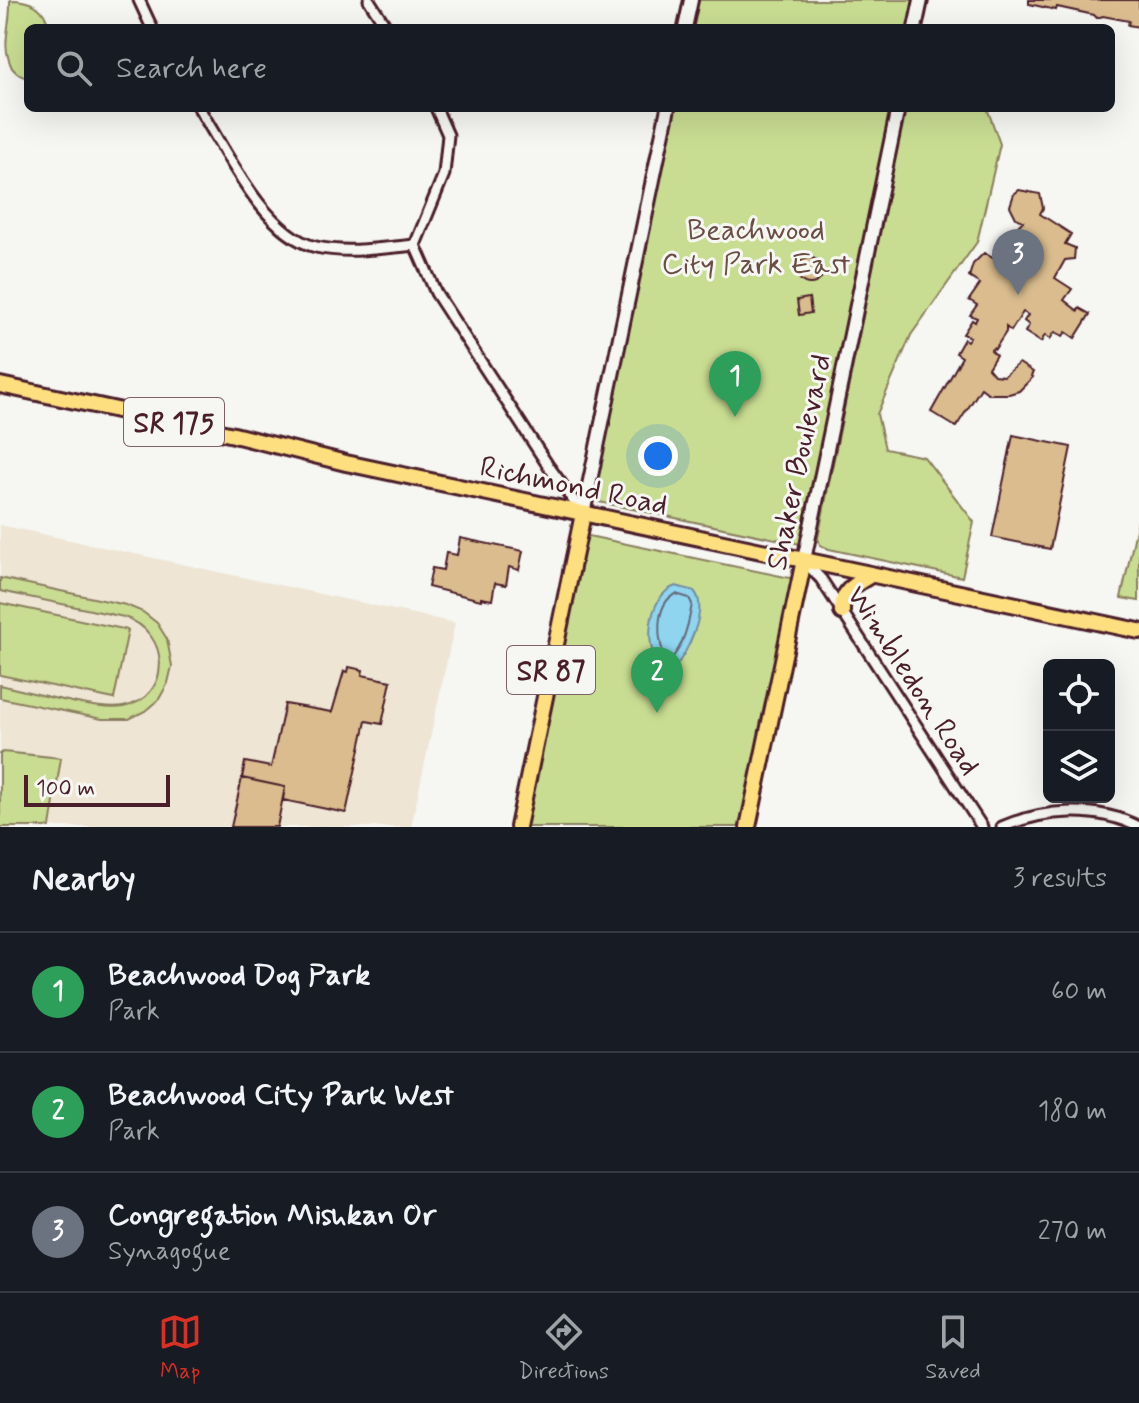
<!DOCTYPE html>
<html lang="en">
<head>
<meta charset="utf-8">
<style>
  :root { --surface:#171b24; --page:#242831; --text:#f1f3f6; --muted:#9ea1a6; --line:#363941; --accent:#d93025 }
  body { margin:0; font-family:Mynerve,sans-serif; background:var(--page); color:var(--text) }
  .controls { position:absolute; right:24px; bottom:24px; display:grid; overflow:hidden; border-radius:12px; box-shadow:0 8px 32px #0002 }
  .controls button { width:72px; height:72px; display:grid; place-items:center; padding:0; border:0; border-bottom:2px solid var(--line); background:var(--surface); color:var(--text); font:40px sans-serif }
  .scale { position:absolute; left:24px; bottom:20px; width:146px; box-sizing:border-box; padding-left:8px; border:4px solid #4a1f2b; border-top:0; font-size:22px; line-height:28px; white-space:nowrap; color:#4a1f2b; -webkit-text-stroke:6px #f6f6f2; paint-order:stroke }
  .you { position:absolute; left:658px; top:456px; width:28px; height:28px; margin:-20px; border:6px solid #fff; border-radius:50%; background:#1a73e8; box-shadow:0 0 0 12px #1a73e833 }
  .badge { display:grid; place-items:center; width:52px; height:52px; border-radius:50%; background:var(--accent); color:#fff; font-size:26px; font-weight:700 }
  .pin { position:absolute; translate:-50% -66px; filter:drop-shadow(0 2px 4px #0008) }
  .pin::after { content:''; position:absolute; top:42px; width:28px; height:24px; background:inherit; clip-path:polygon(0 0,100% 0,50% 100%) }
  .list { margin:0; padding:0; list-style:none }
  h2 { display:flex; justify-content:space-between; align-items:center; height:104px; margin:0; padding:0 32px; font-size:34px }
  h2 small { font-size:26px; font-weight:400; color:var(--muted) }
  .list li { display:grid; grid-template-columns:52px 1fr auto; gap:24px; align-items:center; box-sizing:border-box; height:120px; padding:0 32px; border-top:2px solid var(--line) }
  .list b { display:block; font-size:30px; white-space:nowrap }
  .list p { margin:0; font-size:26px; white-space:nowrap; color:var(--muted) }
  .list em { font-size:26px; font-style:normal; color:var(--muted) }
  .icon { flex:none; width:44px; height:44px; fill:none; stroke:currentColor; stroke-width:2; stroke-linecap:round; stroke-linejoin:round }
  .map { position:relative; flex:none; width:1139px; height:827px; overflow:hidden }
  .search { position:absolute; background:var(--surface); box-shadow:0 8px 32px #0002; left:24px; right:24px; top:24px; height:88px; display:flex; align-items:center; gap:20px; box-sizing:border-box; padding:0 28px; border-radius:12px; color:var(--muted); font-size:30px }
  .sheet { height:464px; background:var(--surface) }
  nav { display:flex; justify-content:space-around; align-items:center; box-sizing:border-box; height:112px; border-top:2px solid var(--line); background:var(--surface); font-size:22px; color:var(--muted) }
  nav a { display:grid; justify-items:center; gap:4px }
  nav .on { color:var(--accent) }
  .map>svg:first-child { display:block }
  .built { fill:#eee5d4 }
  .green { fill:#c9dd92; stroke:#8a7e5e; stroke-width:2 }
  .water { fill:#8fd5f0; stroke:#738ca1; stroke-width:2 }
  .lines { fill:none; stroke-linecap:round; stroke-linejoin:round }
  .shore { stroke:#66687a; stroke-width:2 }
  .building { fill:#dabc8e; stroke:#4a1f2b; stroke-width:2 }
  .minor-casing { stroke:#4a1f2b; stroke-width:15 }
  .secondary-casing { stroke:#4a1f2b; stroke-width:18 }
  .primary-casing { stroke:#4a1f2b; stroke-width:20 }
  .minor { stroke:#f6f6f2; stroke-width:9 }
  .secondary { stroke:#f6f6f2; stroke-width:12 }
  .primary { stroke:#fedf80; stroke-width:14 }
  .labels { text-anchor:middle; stroke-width:6; stroke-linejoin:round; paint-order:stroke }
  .shield { fill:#f6f6f2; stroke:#7e6067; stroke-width:2 }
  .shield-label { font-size:28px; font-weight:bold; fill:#4a1f2b }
  .park-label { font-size:30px; fill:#6a4e45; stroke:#f6f6f2 }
  .street-label { font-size:30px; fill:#4a1f2b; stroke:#f6f6f2 }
</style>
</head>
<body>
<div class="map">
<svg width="1139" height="827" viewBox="0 0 1139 827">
  <rect width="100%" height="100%" fill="#f6f6f2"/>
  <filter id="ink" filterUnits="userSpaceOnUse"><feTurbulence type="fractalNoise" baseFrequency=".0125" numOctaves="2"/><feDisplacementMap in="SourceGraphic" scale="16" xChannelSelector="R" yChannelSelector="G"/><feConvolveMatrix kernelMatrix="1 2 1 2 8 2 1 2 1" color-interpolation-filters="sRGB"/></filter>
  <g filter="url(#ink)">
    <path class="built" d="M0 525 455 623 411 827H0Z"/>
    <path class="green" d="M10 0C30 0 45 6 49 28H28V78C19 76 18 74 12 68 0 42 11 29 10 0Z
      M697 0H917L912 28H691Z
      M674 108H895L803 543 800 544 599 502 593 498Z
      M905 108H987L1000 144 977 242 911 335 877 414 885 449 924 457 974 522 962 577 829 549 820 545 818 538Z
      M1139 516V601L1121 598Z
      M579 534 795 579 748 827H518Z
      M0 578 126 605 143 612 157 623 167 639 172 666 168 683 159 699 145 711 129 719H102L0 698V685C27 691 100 712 123 707 173 697 171 632 124 617L0 591Z
      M0 603 128 630 114 699 0 675Z
      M3 752 61 758 50 827H0V754Z"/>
    <path class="water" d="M676 586 694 591C710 609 686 655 672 671L665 672C641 654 647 594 676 586Z"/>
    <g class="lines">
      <path class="shore" d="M676 594 689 598 692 604C689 622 683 651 668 661 656 646 654 602 676 594Z"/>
    </g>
    <path class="building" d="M1029 0H1139V27L1128 25 1129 21 1103 16 1097 18 1094 15 1057 7 1056 10 1029 4Z
      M1019 190 1040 194 1043 208 1040 214 1071 234 1065 244 1075 248 1074 259 1065 260 1055 278 1072 289 1064 300 1078 311 1079 308 1090 314 1075 338 1066 332 1063 336 1055 332 1050 339 1045 335 1041 342 1025 332 1029 325 1024 321 1028 315 1023 312 1011 331 1006 327V332L995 349 993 348 991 350 996 355 988 368 994 375 1004 376 1019 363 1033 372 1031 376 1033 377 1019 391 1009 394H989L981 388 956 427 931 412 962 357 956 353 964 339 967 341 970 337 963 334 972 320 975 322 977 318 970 315 977 305 969 300 980 284 969 277 973 264 984 253 1005 265 1009 259 1007 258 1014 230 1023 221 1016 218 1010 206 1014 194Z
      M797 271a13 13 0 1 1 26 0a13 13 0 1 1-26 0Z
      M809 298 811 313 799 315 797 300Z
      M1013 435 1071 447 1050 549 992 537Z
      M460 538 523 551 519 570 509 567 506 585 495 583 492 600 481 598V600L428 587 432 568 443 570 446 553 457 555Z
      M349 667 363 670 362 675 391 681 382 724 366 721 346 813 283 800 285 787 242 778 245 762 271 767 285 704 332 712 344 671 348 672Z
      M242 778 285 787 277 827H231Z"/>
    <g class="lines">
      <g class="minor-casing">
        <path id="minor" d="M139 0 152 28
          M369 0 387 28
          M199 108C225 150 265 235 316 247 348 254 383 248 415 245
          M436 108 448 135 444 174 415 245 436 293 549 467 582 512
          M804 561 821 579 982 827
          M1002 827C1044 809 1097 805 1139 827"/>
      </g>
      <g class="secondary-casing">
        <path id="secondary" d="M685 28 691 0
          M915 28 921 0
          M583 514 668 108
          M804 560 898 108"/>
      </g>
      <g class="primary-casing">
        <path id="primary" d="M0 385 234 435 346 463 1139 631
          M842 612C841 591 854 585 871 575
          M518 827 583 514
          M748 827 804 560"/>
      </g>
      <use href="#minor" class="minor"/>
      <use href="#secondary" class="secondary"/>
      <use href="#primary" class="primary"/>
    </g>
  </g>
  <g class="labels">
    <g class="shield">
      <rect x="124" y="398" width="100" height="48" rx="6"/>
      <rect x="507" y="646" width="88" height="48" rx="6"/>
    </g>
    <g class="shield-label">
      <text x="174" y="432">SR 175</text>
      <text x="551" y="680">SR 87</text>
    </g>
    <g class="park-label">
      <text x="756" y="239">Beachwood<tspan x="756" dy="34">City Park East</tspan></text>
    </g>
    <g class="street-label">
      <text transform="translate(798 462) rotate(-78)" y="10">Shaker Boulevard</text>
      <text transform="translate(574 485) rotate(12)" y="10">Richmond Road</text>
      <text transform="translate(914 680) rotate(57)" y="10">Wimbledon Road</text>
    </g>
  </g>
</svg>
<div class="controls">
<button><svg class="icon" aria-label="locate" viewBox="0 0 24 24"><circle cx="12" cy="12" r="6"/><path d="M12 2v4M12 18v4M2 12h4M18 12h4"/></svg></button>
<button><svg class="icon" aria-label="layers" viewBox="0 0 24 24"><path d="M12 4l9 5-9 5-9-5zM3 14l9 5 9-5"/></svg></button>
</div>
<div class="scale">100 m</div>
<div class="you"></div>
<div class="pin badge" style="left:735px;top:417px;background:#2e9e5b">1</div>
<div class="pin badge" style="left:657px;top:713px;background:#2e9e5b">2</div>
<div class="pin badge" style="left:1018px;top:295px;background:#6b7280">3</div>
<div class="search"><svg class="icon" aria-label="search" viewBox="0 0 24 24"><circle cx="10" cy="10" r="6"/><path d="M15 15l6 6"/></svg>Search here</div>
</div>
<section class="sheet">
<h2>Nearby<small>3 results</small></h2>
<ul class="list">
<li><span class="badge" style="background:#2e9e5b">1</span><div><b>Beachwood Dog Park</b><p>Park</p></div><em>60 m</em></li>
<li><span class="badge" style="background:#2e9e5b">2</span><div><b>Beachwood City Park West</b><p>Park</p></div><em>180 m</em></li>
<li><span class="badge" style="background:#6b7280">3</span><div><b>Congregation Mishkan Or</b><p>Synagogue</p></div><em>270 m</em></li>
</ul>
</section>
<nav>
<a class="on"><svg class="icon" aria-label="map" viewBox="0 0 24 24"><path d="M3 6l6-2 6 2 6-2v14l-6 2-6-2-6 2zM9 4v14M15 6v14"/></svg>Map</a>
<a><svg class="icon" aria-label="directions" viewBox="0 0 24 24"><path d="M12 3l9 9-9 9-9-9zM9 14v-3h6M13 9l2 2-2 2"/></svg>Directions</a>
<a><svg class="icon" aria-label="saved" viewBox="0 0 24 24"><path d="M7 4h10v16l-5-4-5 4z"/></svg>Saved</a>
</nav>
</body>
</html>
